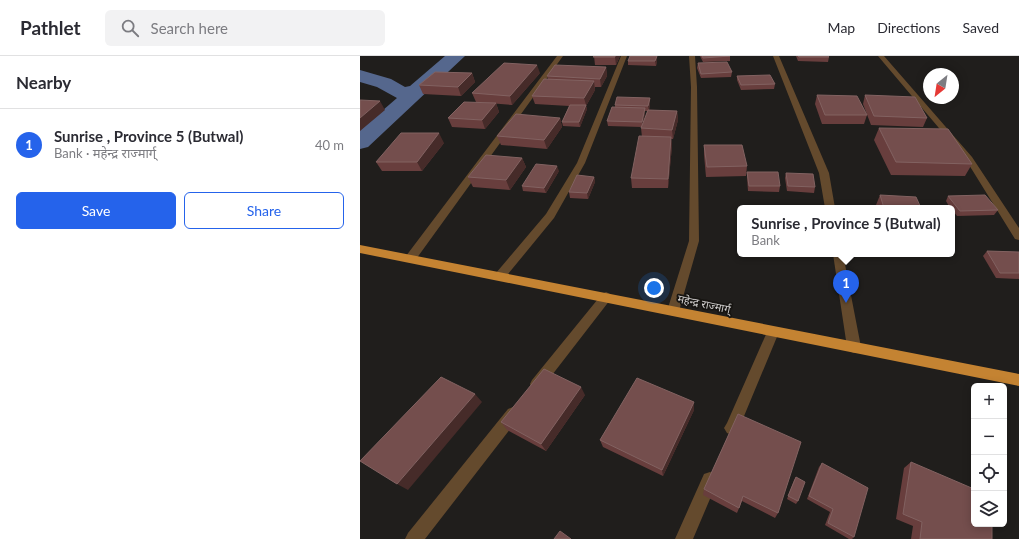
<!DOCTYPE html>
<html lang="en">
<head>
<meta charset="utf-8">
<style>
  :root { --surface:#fff; --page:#f2f2f3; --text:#2b2b33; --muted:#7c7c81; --line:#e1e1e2; --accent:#2563eb }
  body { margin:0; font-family:Lato,"Noto Sans Devanagari",sans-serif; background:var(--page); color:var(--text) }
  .controls { position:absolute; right:12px; bottom:12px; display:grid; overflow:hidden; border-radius:6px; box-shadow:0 2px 10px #0003 }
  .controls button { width:36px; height:36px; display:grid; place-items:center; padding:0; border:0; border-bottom:1px solid var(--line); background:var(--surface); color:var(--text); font:20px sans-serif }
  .compass { position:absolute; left:563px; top:12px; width:36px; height:36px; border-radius:50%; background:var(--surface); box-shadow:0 2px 10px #0003; rotate:210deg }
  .you { position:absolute; left:294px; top:232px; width:14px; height:14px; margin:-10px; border:3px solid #fff; border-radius:50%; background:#1a73e8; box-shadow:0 0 0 6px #1a73e833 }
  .badge { display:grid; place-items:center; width:26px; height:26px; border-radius:50%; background:var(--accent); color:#fff; font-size:13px; font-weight:700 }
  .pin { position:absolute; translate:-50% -33px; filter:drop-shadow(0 1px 2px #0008) }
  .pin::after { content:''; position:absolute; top:21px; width:14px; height:12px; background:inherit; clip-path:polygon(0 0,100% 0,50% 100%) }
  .popup { position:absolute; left:377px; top:149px; width:218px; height:52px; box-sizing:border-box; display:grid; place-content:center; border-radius:6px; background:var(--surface); filter:drop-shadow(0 1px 3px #0005); font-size:13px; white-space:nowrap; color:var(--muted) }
  .popup b { font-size:15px; color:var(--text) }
  .popup::after { content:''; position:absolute; left:50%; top:100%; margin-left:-8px; border:8px solid transparent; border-top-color:var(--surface) }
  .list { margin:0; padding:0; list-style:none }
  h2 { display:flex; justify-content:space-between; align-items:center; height:52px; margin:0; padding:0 16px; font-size:17px }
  h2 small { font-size:13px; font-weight:400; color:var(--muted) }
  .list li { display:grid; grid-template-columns:26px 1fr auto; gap:12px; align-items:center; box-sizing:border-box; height:72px; padding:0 16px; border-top:1px solid var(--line) }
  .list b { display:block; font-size:15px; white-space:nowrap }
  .list p { margin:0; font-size:13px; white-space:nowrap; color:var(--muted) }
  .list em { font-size:13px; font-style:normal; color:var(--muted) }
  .actions { display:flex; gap:8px; padding:12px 16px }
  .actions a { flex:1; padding:9px 0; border:1px solid var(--accent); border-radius:6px; text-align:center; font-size:14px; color:var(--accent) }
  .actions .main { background:var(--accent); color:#fff }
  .icon { flex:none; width:22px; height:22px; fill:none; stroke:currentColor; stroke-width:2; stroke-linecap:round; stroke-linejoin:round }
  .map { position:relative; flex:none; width:659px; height:483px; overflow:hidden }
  header { display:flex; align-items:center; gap:24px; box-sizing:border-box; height:56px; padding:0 20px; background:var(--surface); border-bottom:1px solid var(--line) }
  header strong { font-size:19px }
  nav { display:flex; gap:22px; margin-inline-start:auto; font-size:14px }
  .search { width:280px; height:36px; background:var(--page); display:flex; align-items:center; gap:10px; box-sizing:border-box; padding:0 14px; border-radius:6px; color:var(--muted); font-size:15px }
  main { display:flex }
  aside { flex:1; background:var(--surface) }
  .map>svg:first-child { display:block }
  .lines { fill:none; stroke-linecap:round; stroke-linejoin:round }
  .canal { fill:#55678d; fill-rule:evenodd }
  .street { fill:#644a2d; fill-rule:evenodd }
  .highway { fill:#c48332; fill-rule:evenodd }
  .wall { fill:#683e3d; fill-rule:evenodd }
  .shaded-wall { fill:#462b29 }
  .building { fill:#744e4d; stroke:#826261 }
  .labels { text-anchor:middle; stroke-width:3.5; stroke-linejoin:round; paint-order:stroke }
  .street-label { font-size:11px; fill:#d3d1d0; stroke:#171512 }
</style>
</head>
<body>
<header>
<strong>Pathlet</strong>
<div class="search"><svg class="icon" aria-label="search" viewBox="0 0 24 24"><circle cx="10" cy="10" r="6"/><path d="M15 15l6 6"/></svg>Search here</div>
<nav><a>Map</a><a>Directions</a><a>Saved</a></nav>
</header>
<main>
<aside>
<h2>Nearby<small></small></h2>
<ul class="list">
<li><span class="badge">1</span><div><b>Sunrise , Province 5 (Butwal)</b><p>Bank · महेन्द्र राज्मार्ग्</p></div><em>40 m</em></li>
</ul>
<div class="actions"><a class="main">Save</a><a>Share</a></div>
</aside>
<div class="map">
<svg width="659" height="483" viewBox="0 0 659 483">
  <rect width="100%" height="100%" fill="#201e1c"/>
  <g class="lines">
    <path class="canal" d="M85 0H105L8 91 0 93V74L37 42 17 31 0 26V14L31 23 45 31 50 30Z"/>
    <path class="street" d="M197 0H203L54 206H46L44 203 46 200Z
      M261 0H267L225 107 194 162 144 223 140 224 136 223 134 220 136 217 186 158 217 107Z
      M329 0H335L337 31 339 185 319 255 317 258 313 260 309 258 307 255 329 185 331 31Z
      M413 0H419L469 117 475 152H465L459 117Z
      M518 0H524L612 101 659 172V184L655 183 606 104Z
      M473 198H483L501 291 499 295 494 297 489 295 487 291Z
      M246 236 250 238 252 241 250 244 182 332 177 334 172 332 170 328 172 324 242 238Z
      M413 271 418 272 419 276 377 377 372 379 367 377 364 372 367 367 407 276 408 272Z
      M153 351 158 353 160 358 158 363 65 483H45L48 477 148 353Z
      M350 416 356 418 358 424 333 483H315L344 418Z"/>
    <path class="highway" d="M0 189 659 318V330L0 197Z"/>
  </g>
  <path class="wall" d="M234 0H260L256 9H235Z
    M297 0V5L296 10 268 9V5Z
    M340 0H370V5L343 6Z
    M436 0H468L469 1 468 6 438 5Z
    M338 7 372 16 371 21 341 22 337 12Z
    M246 11 247 20 241 31H235V34L226 50 227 53 220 71 203 70 202 66 209 50 175 48 172 40 188 23 187 20Z
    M112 17 115 26 101 40 63 38 59 29Z
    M180 17 152 49 116 46 112 37Z
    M377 20 415 28 414 33 381 34 377 24Z
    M457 39 507 59 504 68H462L455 48Z
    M505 39 567 62 563 71 511 69 503 48Z
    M290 42V47L289 54 317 55 318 64 313 83H311L312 90 308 132H272L271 122 282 81 281 72 282 71 248 70 247 65 255 52V49ZM285 55H288L283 67 285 57Z
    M136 47 139 56 125 73 92 71 88 62Z
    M200 62 202 71 187 93 141 89 137 80Z
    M519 72 612 108 605 120 531 119 514 84Z
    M84 87 62 115H22L16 106Z
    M344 89 387 110 386 120 346 121 344 99Z
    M162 102 166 111 150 134 113 131 108 121Z
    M199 115 186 137 163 135 162 130Z
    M387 116 420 130 419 136 388 135 387 121Z
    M426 117 455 131 454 137 427 135 425 122Z
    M234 121 235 126 228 143 210 142 209 136Z
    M520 139 561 152H517L516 149Z
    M588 140 638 154 634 159 597 160 592 154V152H590L586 145Z
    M627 195 659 196V223L636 222 623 200Z
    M225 339 186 395 147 374 141 366Z
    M334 354 303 420 243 391 240 384Z
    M378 358 418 457 415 462 382 445 377 457 343 439 344 433Z
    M551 406 632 483H551L553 470 536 463 544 412Z
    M462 407 494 481 492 483H489L465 469 470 456 447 443 459 411Z
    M436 421 438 445 436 448 427 443 434 424Z"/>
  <path class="shaded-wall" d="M255 0H260L256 9 255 1Z
    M297 0V5L296 10 295 5Z
    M177 9 180 17 152 49 150 40Z
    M246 11 247 20 241 31 240 23Z
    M112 17 115 26 101 40 98 31Z
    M234 25 235 34 226 50 227 53 220 71 219 66 226 49 224 42Z
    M290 42V47L289 55 288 50Z
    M20 45 25 54 0 75V62Z
    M136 47 139 56 125 73 122 64Z
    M285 52V57L282 71V66Z
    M317 55 318 64 313 83 312 74Z
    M200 62 202 71 187 93 184 84Z
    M79 77 84 87 62 115 57 106Z
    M311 81 312 90 308 132V123Z
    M162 102 166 111 150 134 146 124Z
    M197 110 199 115 186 137 184 132Z
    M234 121 235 126 228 143 227 137Z
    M221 331 225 339 186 395 181 388Z
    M115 338 122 346 48 434 37 428Z
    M334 346V354L303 420 302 414Z"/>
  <path class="building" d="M234 0H255V1H233Z
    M270 0H297L295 5H268Z
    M342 0H370L343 2Z
    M438 0H468L469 1H439Z
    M367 6 372 16 341 18 338 7Z
    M144 7 177 9 150 40 112 37Z
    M195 9 246 11 240 23 187 20Z
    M75 16 112 17 98 31 59 29Z
    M410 19 415 28 381 29 377 20Z
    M184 23 234 25 224 42 172 40Z
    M457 39 497 40 507 59H465Z
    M505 39 555 41 567 62 514 60Z
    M257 41 290 42 288 50 255 49Z
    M0 44 20 45 0 62Z
    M104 46 136 47 122 64 88 62Z
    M210 49H226L219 66H202Z
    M252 51 285 52 282 66 247 65Z
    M288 54 317 55 312 74 281 72Z
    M156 58 200 62 184 84 137 80Z
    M519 72 588 73 612 108 536 106Z
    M41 77H79L57 106H16Z
    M279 80 311 81 308 123 271 122Z
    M344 89H382L387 110 347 111Z
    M126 99 162 102 146 124 108 121Z
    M176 108 197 110 184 132 162 130Z
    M387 116H418L420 130H389Z
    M426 117 453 118 455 131 428 130Z
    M217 119 234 121 227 137 209 136Z
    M520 139 556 141 561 152H524Z
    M625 139 638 154 600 155 588 140Z
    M627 195 659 196V217H640Z
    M184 313 221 331 181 388 141 366Z
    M81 321 115 338 37 428 0 405Z
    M277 322 334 346 302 414 240 384Z
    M378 358 441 386 418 457 383 440 379 452 344 433Z
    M551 406 614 433V468H632V483H560L562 466 543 458Z
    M462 407 508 432 494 481 468 467 473 453 449 440Z
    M436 421 445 426 438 445 428 440Z
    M200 475 211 483H194Z"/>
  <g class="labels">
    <g class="street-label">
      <text transform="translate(344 248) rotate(12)" y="4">महेन्द्र राज्मार्ग्</text>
    </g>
  </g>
</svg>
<div class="controls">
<button>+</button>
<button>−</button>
<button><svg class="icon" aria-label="locate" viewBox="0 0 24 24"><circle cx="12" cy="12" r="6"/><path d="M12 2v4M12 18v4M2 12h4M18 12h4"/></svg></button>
<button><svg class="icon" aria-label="layers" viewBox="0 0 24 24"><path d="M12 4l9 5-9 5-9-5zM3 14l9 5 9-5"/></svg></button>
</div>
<svg class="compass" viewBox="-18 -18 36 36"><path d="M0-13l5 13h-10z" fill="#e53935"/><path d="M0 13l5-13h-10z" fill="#7c7c81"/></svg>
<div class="you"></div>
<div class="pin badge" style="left:486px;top:247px">1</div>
<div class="popup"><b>Sunrise , Province 5 (Butwal)</b>Bank</div>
</div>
</main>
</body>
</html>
